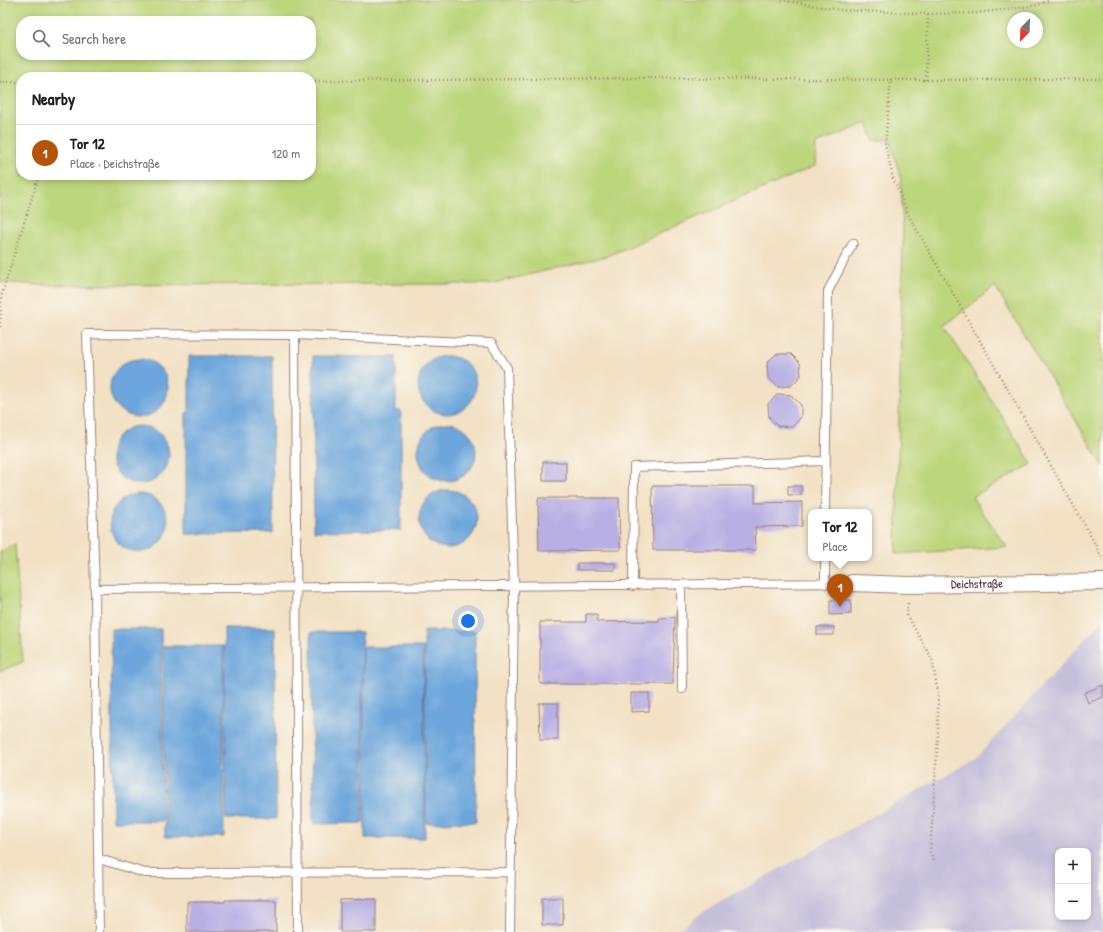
<!DOCTYPE html>
<html lang="en">
<head>
<meta charset="utf-8">
<style>
  :root { --surface:#fff; --page:#f2f2f2; --text:#202124; --muted:#757577; --line:#e0e0e0; --accent:#b45309 }
  body { margin:0; font-family:"Patrick Hand",sans-serif; background:var(--page); color:var(--text) }
  .controls { position:absolute; right:12px; bottom:12px; display:grid; overflow:hidden; border-radius:8px; box-shadow:0 2px 6px #0003 }
  .controls button { width:36px; height:36px; display:grid; place-items:center; padding:0; border:0; border-bottom:1px solid var(--line); background:var(--surface); color:var(--text); font:20px sans-serif }
  .compass { position:absolute; left:1007px; top:12px; width:36px; height:36px; border-radius:50%; background:var(--surface); box-shadow:0 2px 6px #0003; rotate:203deg }
  .you { position:absolute; left:468px; top:621px; width:14px; height:14px; margin:-10px; border:3px solid #fff; border-radius:50%; background:#1a73e8; box-shadow:0 0 0 6px #1a73e833 }
  .badge { display:grid; place-items:center; width:26px; height:26px; border-radius:50%; background:var(--accent); color:#fff; font-size:13px; font-weight:700 }
  .pin { position:absolute; translate:-50% -33px; filter:drop-shadow(0 1px 2px #0008) }
  .pin::after { content:''; position:absolute; top:21px; width:14px; height:12px; background:inherit; clip-path:polygon(0 0,100% 0,50% 100%) }
  .popup { position:absolute; left:808px; top:509px; width:64px; height:52px; box-sizing:border-box; display:grid; place-content:center; border-radius:8px; background:var(--surface); filter:drop-shadow(0 1px 3px #0005); font-size:13px; white-space:nowrap; color:var(--muted) }
  .popup b { font-size:15px; color:var(--text) }
  .popup::after { content:''; position:absolute; left:50%; top:100%; margin-left:-8px; border:8px solid transparent; border-top-color:var(--surface) }
  .list { margin:0; padding:0; list-style:none }
  h2 { display:flex; justify-content:space-between; align-items:center; height:52px; margin:0; padding:0 16px; font-size:17px }
  h2 small { font-size:13px; font-weight:400; color:var(--muted) }
  .list li { display:grid; grid-template-columns:26px 1fr auto; gap:12px; align-items:center; box-sizing:border-box; height:56px; padding:0 16px; border-top:1px solid var(--line) }
  .list b { display:block; font-size:15px; white-space:nowrap }
  .list p { margin:0; font-size:13px; white-space:nowrap; color:var(--muted) }
  .list em { font-size:13px; font-style:normal; color:var(--muted) }
  .icon { flex:none; width:22px; height:22px; fill:none; stroke:currentColor; stroke-width:2; stroke-linecap:round; stroke-linejoin:round }
  .map { position:relative; flex:none; width:1103px; height:932px; overflow:hidden }
  .search { position:absolute; background:var(--surface); box-shadow:0 2px 6px #0003; left:16px; top:16px; width:300px; height:44px; display:flex; align-items:center; gap:10px; box-sizing:border-box; padding:0 14px; border-radius:16px; color:var(--muted); font-size:15px }
  .panel { position:absolute; background:var(--surface); box-shadow:0 2px 6px #0003; left:16px; top:72px; width:300px; height:108px; border-radius:16px }
  .map>svg:first-child { display:block }
  .industrial { fill:#c5c0da; fill-rule:evenodd }
  .green { fill:#bcd67c; stroke:#837a54; fill-rule:evenodd }
  .water { fill:#6ca6dc; stroke:#5b6284 }
  .building { fill:#b8b0e4 }
  .lines { fill:none; stroke-linecap:round; stroke-linejoin:round }
  .service-casing { stroke:#9e8078; stroke-width:10 }
  .minor-casing { stroke:#9e8078; stroke-width:18 }
  .path { stroke:#9e8078; stroke-width:2.5; stroke-dasharray:1 3; stroke-linecap:butt }
  .service { stroke:#fff; stroke-width:8 }
  .minor { stroke:#fff; stroke-width:16 }
  .labels { text-anchor:middle; stroke-width:3; stroke-linejoin:round; paint-order:stroke }
  .street-label { font-size:12px; fill:#4a1f2b; stroke:#fbf7ec }
</style>
</head>
<body>
<div class="map">
<svg width="1103" height="932" viewBox="0 0 1103 932">
  <rect width="100%" height="100%" fill="#fbf7ec"/>
  <filter id="ink" filterUnits="userSpaceOnUse"><feTurbulence type="fractalNoise" baseFrequency=".025" numOctaves="2"/><feDisplacementMap in="SourceGraphic" scale="8" xChannelSelector="R" yChannelSelector="G"/><feConvolveMatrix kernelMatrix="1 2 1 2 8 2 1 2 1" color-interpolation-filters="sRGB"/></filter>
  <filter id="wash" filterUnits="userSpaceOnUse"><feTurbulence type="fractalNoise" baseFrequency=".012" numOctaves="4" result="noise"/><feDisplacementMap in="SourceGraphic" scale="16" xChannelSelector="R" yChannelSelector="G"/><feGaussianBlur stdDeviation="0.9" result="paint"/><feColorMatrix in="noise" values="0 0 0 0 0 0 0 0 0 0 0 0 0 0 0 0 0 1.4 0 .05"/><feComposite in="paint" operator="in"/></filter>
  <g filter="url(#wash)">
    <rect width="100%" height="100%" fill="#f2e1c4"/>
    <path class="industrial" d="M1103 620V932H676L703 912 976 758ZM1058 851H1088V917H1058Z"/>
    <path class="green" d="M0 0H1103V466L995 286 944 326 1032 464 972 497 1007 547 896 554 903 237 901 180 890 140H873L867 123 816 144 815 166 607 256 490 284 39 285 0 282ZM1013 18H1037V42H1013ZM21 21H311V55H21ZM21 77H311V175H21Z
      M15 544 23 662 0 671V552Z"/>
    <path class="water" d="M189 356H272L273 533 186 534V413L189 412Z
      M313 356 396 357V411H401V530L314 531Z
      M418 385a29 29 0 1 1 58 0a29 29 0 1 1-58 0Z
      M110 388a29 29 0 1 1 58 0a29 29 0 1 1-58 0Z
      M418 452a29 29 0 1 1 58 0a29 29 0 1 1-58 0Z
      M111 455a29 29 0 1 1 58 0a29 29 0 1 1-58 0Z
      M419 519a29 29 0 1 1 58 0a29 29 0 1 1-58 0Z
      M110 523a29 29 0 1 1 58 0a29 29 0 1 1-58 0Z
      M224 628H275L276 819H226Z
      M111 629H161L163 821H113Z
      M424 631H475L476 822 426 823Z
      M311 632H362L363 823 313 824Z
      M163 646H223L224 837H165Z
      M363 647H423L425 838H365Z"/>
    <g id="blocks">
      <path class="building" d="M776 354H791L800 363 801 376 791 386 778 387 768 378 767 363Z
        M778 394 791 395 801 405V417L792 427 777 426 769 417 768 404Z
        M543 462H566V481H543Z
        M652 486H755V503L802 502V526L755 527 756 550H653Z
        M788 486H801V495H788Z
        M538 498H619L620 550 539 551Z
        M577 563H615V570H577Z
        M830 600H851V614L830 615Z
        M586 614H597V622L659 621V618L675 617 673 684H540V622H586Z
        M817 627H834V635H817Z
        M1103 685V697L1088 703 1084 693Z
        M631 693H649V711L631 712Z
        M539 703H558V740H540Z
        M542 898H563V925H542Z
        M376 899V932H340V900Z
        M225 900H276V932H187V902H225Z"/>
    </g>
  </g>
  <g filter="url(#ink)">
    <use href="#blocks" fill-opacity="0" stroke="#9e8078" stroke-width="1"/>
    <g class="lines">
      <g class="service-casing">
        <path id="service" d="M295 335 491 343 507 368 514 587 510 932
          M825 512 828 291 853 243
          M825 584V558
          M681 585 682 689
          M633 586 634 467 826 461
          M95 589 852 583
          M99 859 145 873 511 872
          M99 932 95 589 87 334 295 335 298 932"/>
      </g>
      <g class="minor-casing">
        <g id="minor">
          <path id="s1" d="M852 583 908 585 1103 582"/>
        </g>
      </g>
      <path class="path" d="M781 0 840 10 928 14 976 13 1038 5 1050 0
        M891 79 885 144 893 178 909 216 1088 531 1103 560
        M926 80 928 14
        M311 81 644 78 926 80 1103 79
        M0 82H21
        M0 327 1 297 39 175
        M908 603 907 615 932 659 938 693V737L930 852 934 861"/>
      <use href="#service" class="service"/>
      <use href="#minor" class="minor"/>
    </g>
  </g>
  <g class="labels">
    <g class="street-label">
      <text dy="4" stroke="none"><textPath href="#s1" startOffset="125">Deichstraße</textPath></text>
    </g>
  </g>
</svg>
<div class="controls">
<button>+</button>
<button>−</button>
</div>
<svg class="compass" viewBox="-18 -18 36 36"><path d="M0-13l5 13h-10z" fill="#e53935"/><path d="M0 13l5-13h-10z" fill="#757577"/></svg>
<div class="you"></div>
<div class="pin badge" style="left:840px;top:607px">1</div>
<div class="popup"><b>Tor 12</b>Place</div>
<div class="search"><svg class="icon" aria-label="search" viewBox="0 0 24 24"><circle cx="10" cy="10" r="6"/><path d="M15 15l6 6"/></svg>Search here</div>
<section class="panel">
<h2>Nearby<small></small></h2>
<ul class="list">
<li><span class="badge">1</span><div><b>Tor 12</b><p>Place · Deichstraße</p></div><em>120 m</em></li>
</ul>
</section>
</div>
</body>
</html>
